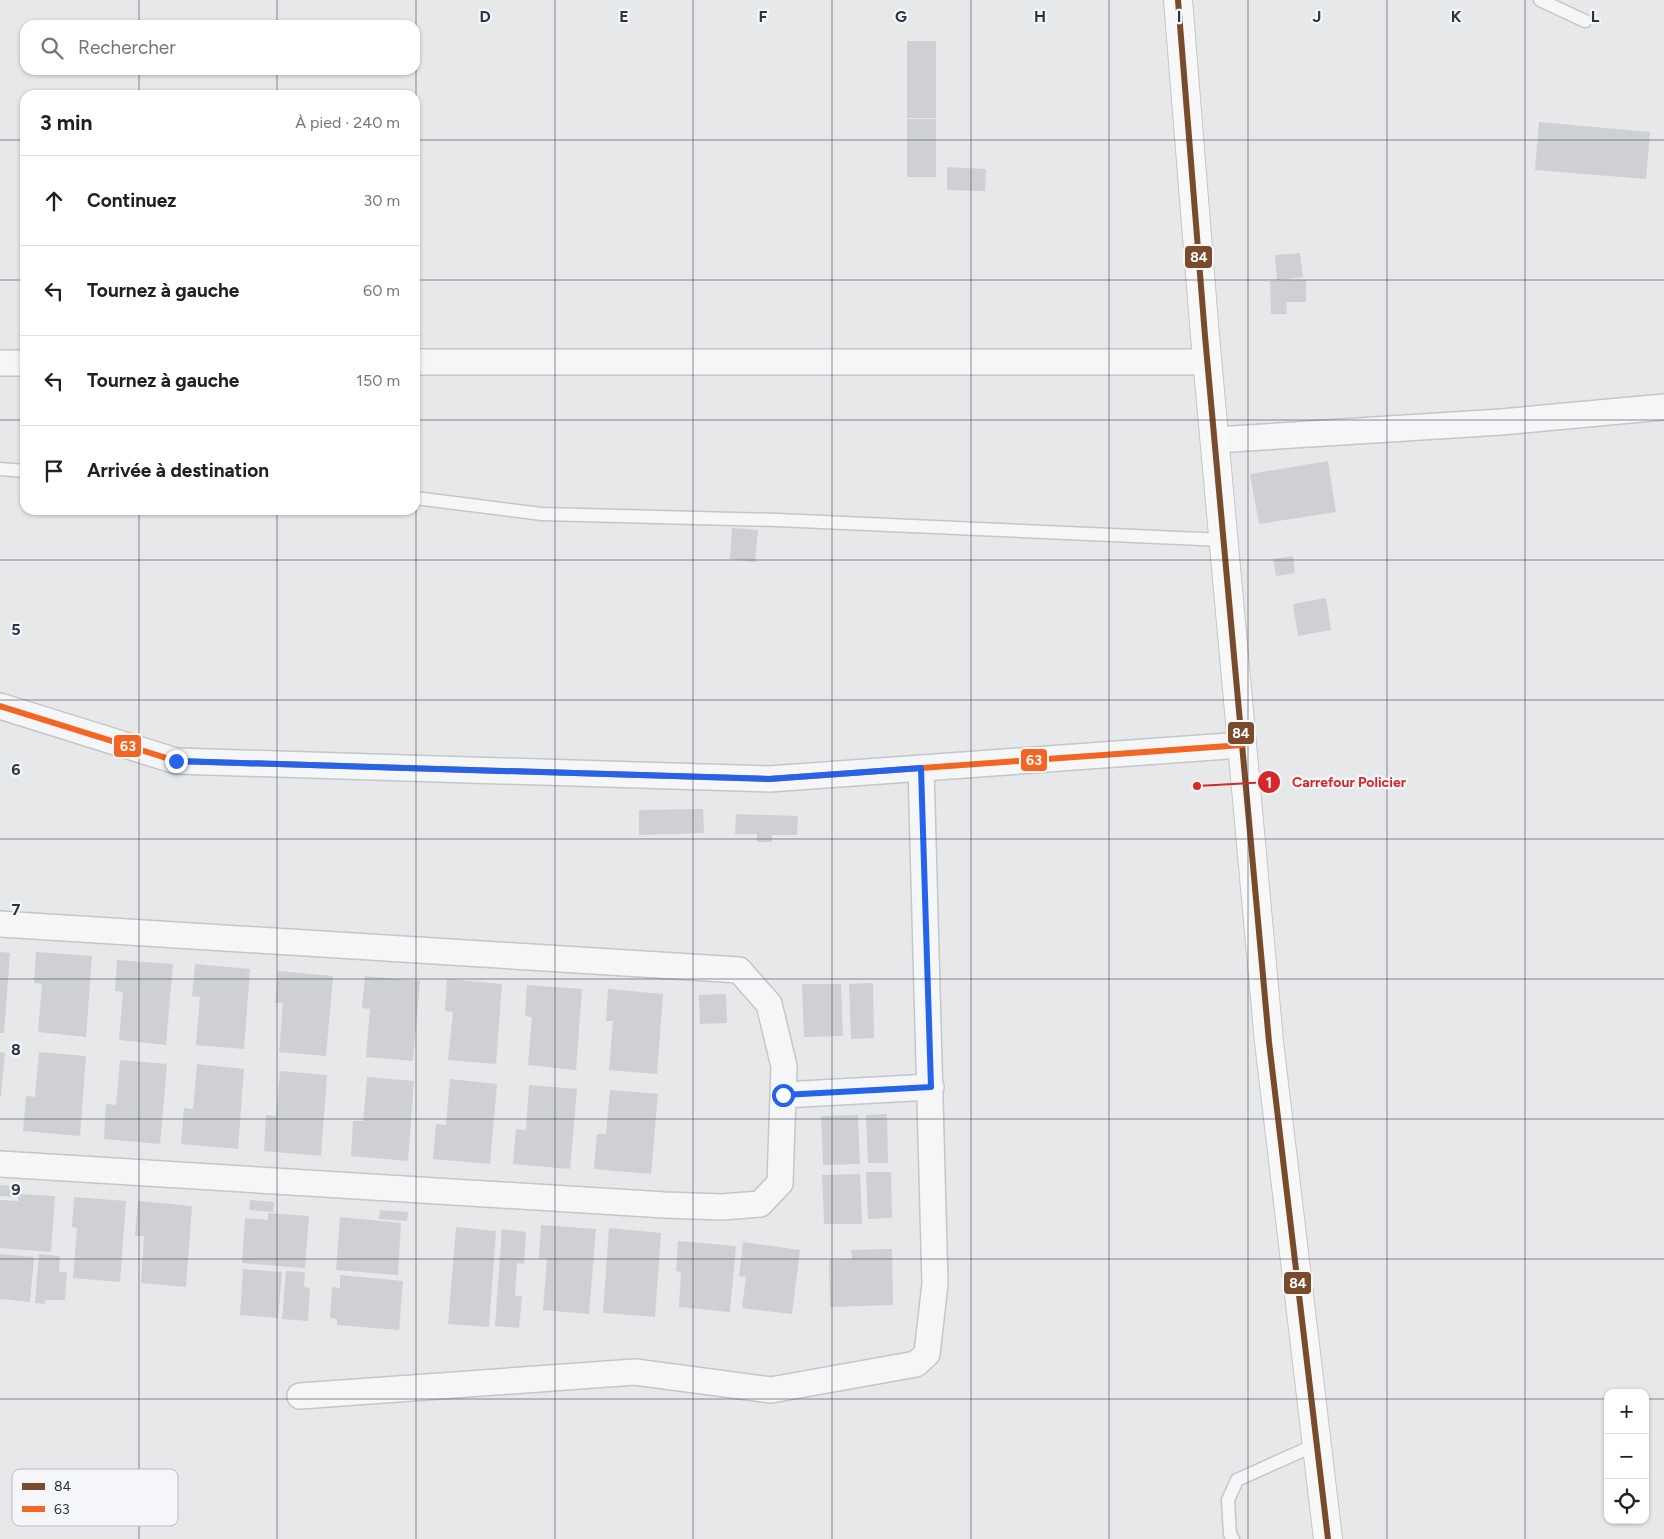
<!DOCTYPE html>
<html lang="fr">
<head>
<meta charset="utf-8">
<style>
  :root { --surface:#fff; --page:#f2f2f2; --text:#202124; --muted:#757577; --line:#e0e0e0 }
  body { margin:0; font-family:Figtree,sans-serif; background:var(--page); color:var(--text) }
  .controls { position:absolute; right:15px; bottom:15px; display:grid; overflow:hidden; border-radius:10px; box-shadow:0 1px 4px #0004 }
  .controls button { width:45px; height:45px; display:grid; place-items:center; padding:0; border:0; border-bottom:1px solid var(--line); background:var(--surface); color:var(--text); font:25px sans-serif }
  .stop { position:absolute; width:15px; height:15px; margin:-11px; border:4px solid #2563eb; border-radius:50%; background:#fff }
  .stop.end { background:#2563eb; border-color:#fff; box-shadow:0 1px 5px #0008 }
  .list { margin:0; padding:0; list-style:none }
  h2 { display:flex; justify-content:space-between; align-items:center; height:65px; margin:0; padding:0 20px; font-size:21px }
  h2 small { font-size:16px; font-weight:400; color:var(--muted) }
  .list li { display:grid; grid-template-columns:32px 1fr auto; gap:15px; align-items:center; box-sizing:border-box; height:90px; padding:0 20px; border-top:1px solid var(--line) }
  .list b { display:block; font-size:19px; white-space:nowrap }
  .list em { font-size:16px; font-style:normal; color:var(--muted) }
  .icon { flex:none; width:28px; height:28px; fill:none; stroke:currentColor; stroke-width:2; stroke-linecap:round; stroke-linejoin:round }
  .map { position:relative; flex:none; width:1664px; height:1539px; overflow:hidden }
  .search { position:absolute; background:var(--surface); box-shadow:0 1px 4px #0004; left:20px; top:20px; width:400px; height:55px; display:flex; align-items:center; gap:12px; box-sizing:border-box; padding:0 18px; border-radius:15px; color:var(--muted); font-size:19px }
  .panel { position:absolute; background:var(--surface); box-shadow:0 1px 4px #0004; left:20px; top:90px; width:400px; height:425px; border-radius:15px }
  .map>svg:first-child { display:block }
  .building { fill:#ced0d3 }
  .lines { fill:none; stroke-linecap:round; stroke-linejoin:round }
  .lane-casing { stroke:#c4c6c8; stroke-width:15 }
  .street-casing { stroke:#c4c6c8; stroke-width:28 }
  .secondary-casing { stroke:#c4c6c8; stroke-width:30 }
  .lane { stroke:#f5f6f7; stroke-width:12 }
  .street { stroke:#f5f6f7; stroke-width:25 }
  .secondary { stroke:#f8f8f8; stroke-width:28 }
  .bus-1-casing { stroke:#f4f6f9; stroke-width:10 }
  .bus-2-casing { stroke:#f4f6f9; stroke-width:10 }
  .bus-1 { stroke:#7a4b2a; stroke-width:6 }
  .bus-2 { stroke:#f26522; stroke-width:6 }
  .route { stroke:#2563eb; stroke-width:6 }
  .grid { fill:none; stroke:#2b3445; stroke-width:1; stroke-opacity:0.55 }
  .key { fill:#f4f6f9; stroke:#b8bcc3; stroke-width:1 }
  .key-label { font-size:14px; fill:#2b3445 }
  .grid-label { font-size:16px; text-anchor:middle; font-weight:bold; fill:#2b3445; stroke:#f4f6f9; stroke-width:4.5; stroke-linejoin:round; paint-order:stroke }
  .leader { fill:none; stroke:#d62828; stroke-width:2 }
  .callout-dot { fill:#d62828; stroke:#f4f6f9; stroke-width:2 }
  .mark-label { font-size:15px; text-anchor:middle; font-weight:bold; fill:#fff }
  .callout-label { font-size:14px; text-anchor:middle; font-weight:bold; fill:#d62828; stroke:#f4f6f9; stroke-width:4.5; stroke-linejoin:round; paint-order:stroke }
  .line-badge { stroke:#f4f6f9; stroke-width:2 }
  .badge-label { font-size:14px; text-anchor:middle; font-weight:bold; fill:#fff }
</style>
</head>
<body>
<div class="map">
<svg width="1664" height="1539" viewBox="0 0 1664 1539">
  <rect width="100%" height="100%" fill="#e6e8ea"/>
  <path class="building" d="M907 41H936V118H907Z
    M907 119H936V177H907Z
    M1539 122 1650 132 1646 179 1535 170Z
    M947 167 986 169 985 191 947 190Z
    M1300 253 1303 277 1277 280 1275 255Z
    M1306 280V302H1286L1287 314H1271L1270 281Z
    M1328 461 1336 512 1259 524 1250 474Z
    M732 528 758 530 755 562 730 559Z
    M1293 556 1295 573 1276 576 1273 559Z
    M1326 598 1331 630 1298 636 1293 604Z
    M703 809 704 833 639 835V810Z
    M736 814 798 816 797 835H772V842H757V834H735Z
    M0 952 10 953 4 1033H0Z
    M36 952 92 956 86 1037 38 1032 42 984 34 983Z
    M117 960 173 964 166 1045 119 1040 123 992 115 991Z
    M195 964 250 969 244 1049 196 1045 200 997 192 996Z
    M278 971 333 976 326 1056 279 1052 283 1003H275Z
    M365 976 420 981 413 1061 366 1057 370 1009 362 1008Z
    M447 979 502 984 496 1064 448 1060 453 1012 445 1011Z
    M873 983 874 1038 851 1039 849 984Z
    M802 984H841L843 1036 804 1037Z
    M527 985 582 989 576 1070 528 1065 532 1017 525 1016Z
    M608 989 663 994 657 1074 609 1070 613 1021H606Z
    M726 994 727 1023 700 1024 699 995Z
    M0 1052 5 1053 1 1096H0Z
    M39 1052 86 1056 80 1136 23 1131 26 1096 35 1097Z
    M120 1060 167 1064 160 1144 104 1139 106 1104 116 1105Z
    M197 1064 244 1069 238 1149 181 1144 184 1108 193 1109Z
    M280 1071 327 1075 321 1156 264 1151 266 1115 276 1116Z
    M367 1077 414 1081 408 1161 351 1156 353 1121H363Z
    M450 1079 497 1084 490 1164 433 1159 436 1124 446 1125Z
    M529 1085 577 1089 570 1169 513 1164 516 1129 526 1130Z
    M610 1090 658 1094 651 1174 594 1169 597 1134H606Z
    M887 1114 888 1163H868L866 1115Z
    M858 1115 860 1164 823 1165 821 1116Z
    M866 1172H891L892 1218 868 1219Z
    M860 1174 862 1224H824L822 1175Z
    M0 1185 19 1187V1194L55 1196 51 1252 0 1248V1200L18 1201V1197L0 1196Z
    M74 1197 126 1201 120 1282 73 1278 77 1228 72 1227Z
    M250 1200 274 1202 273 1212 249 1210Z
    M138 1201 192 1206 186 1287 141 1283 144 1236H135Z
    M380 1210 408 1212 407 1221 379 1219Z
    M268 1213 309 1216 305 1268 242 1263 245 1218 268 1220Z
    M340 1217 401 1223 398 1275 336 1270Z
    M541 1225 596 1229 589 1314 543 1310 547 1259 539 1258Z
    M456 1227 496 1231 489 1327 448 1324Z
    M609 1228 661 1233 655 1317 603 1313Z
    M502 1229 526 1232 524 1264 517 1263 515 1296H522L519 1328 495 1326Z
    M678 1241 736 1246 730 1312 679 1307 681 1272 676 1271Z
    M743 1242 800 1250 792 1314 742 1308 746 1277 739 1276Z
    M892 1249 893 1305 830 1307 829 1260 852 1259 851 1250Z
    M0 1254 34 1257 30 1302 0 1299Z
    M39 1254 60 1256 59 1272H67L65 1300H45V1304L35 1303Z
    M243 1269 282 1272 278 1318 240 1315Z
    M286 1271 305 1272 304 1287 310 1288 308 1321 282 1319Z
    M340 1275 403 1281 399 1330 337 1325V1319L330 1318 332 1287 340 1288Z"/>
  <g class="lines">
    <g class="lane-casing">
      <path id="lane" d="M1540 0 1585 21
        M0 469 25 471
        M415 498 542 514 777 520 1224 540
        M1233 1539 1230 1534 1228 1500 1237 1480 1317 1444"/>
    </g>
    <g class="street-casing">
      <path id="street" d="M415 362H1208
        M0 363H25
        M1215 440 1501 422 1664 407
        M0 706 176 761 769 779 1242 745
        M0 924 739 970 769 1004 784 1066 780 1183 760 1204 722 1207 665 1205 0 1164
        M783 1095 931 1087
        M300 1396 635 1372 771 1390 916 1364 927 1354 935 1284 921 768"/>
    </g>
    <g class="secondary-casing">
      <path id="secondary" d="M1178 0 1205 336 1269 1042 1328 1539"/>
    </g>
    <use href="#lane" class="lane"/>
    <use href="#street" class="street"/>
    <use href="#secondary" class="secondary"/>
    <g class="bus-1-casing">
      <path id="bus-1" d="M1178 0 1205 336 1269 1042 1328 1539"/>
    </g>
    <g class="bus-2-casing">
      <path id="bus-2" d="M0 706 176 761 769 779 1242 745"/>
    </g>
    <use href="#bus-1" class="bus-1"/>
    <use href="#bus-2" class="bus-2"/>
  </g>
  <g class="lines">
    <path class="route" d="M176 761 769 779 921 768 931 1087 783 1095"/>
  </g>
  <path class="grid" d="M139 0V25M277 0V25M416 0V1539M555 0V1539M693 0V1539M832 0V1539M971 0V1539M1109 0V1539M1248 0V1539M1387 0V1539M1525 0V1539M139 70V95M277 70V95M0 140H25M415 140H1664M0 280H25M415 280H1664M0 420H25M415 420H1664M139 510V1539M277 510V1539M0 560H1664M0 700H1664M0 839H1664M0 979H1664M0 1119H1664M0 1259H1664M0 1399H1608M1645 1399H1664"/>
  <rect x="12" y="1469" width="166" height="57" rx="8" class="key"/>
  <rect x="22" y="1483" width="23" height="7" fill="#7a4b2a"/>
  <rect x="22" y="1506" width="23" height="6" fill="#f26522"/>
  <g class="key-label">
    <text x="54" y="1491">84</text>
    <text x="54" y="1514">63</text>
  </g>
  <g class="grid-label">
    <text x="485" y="22">D</text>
    <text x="624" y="22">E</text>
    <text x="763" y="22">F</text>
    <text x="901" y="22">G</text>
    <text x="1040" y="22">H</text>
    <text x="1179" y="22">I</text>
    <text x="1317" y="22">J</text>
    <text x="1456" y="22">K</text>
    <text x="1595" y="22">L</text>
    <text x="16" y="635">5</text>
    <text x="16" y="775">6</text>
    <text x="16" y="915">7</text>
    <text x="16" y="1055">8</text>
    <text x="16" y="1195">9</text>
  </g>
  <path class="leader" d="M1197 786L1269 782"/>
  <g class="callout-dot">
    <circle cx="1197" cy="786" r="5"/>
    <circle cx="1269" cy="782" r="12"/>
  </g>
  <g class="mark-label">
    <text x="1269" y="788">1</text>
  </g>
  <g class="callout-label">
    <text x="1349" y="787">Carrefour Policier</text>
  </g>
  <g class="line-badge">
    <rect x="1184" y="245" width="29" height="24" rx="5" fill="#7a4b2a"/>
    <rect x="1227" y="721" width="28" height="24" rx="5" fill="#7a4b2a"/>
    <rect x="113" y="734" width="29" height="24" rx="5" fill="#f26522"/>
    <rect x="1020" y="748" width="28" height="24" rx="5" fill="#f26522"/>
    <rect x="1283" y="1271" width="29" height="24" rx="5" fill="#7a4b2a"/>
  </g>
  <g class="badge-label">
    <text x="1199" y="262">84</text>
    <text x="1241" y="738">84</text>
    <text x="128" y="751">63</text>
    <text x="1034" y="765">63</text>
    <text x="1298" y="1288">84</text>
  </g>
</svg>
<div class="controls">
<button>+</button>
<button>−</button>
<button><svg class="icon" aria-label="locate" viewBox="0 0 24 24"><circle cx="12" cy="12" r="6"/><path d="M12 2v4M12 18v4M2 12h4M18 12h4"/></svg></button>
</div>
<div class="stop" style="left:783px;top:1095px"></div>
<div class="stop end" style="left:176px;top:761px"></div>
<div class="search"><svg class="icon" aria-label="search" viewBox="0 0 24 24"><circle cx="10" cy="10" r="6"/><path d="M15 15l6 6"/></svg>Rechercher</div>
<section class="panel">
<h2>3 min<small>À pied · 240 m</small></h2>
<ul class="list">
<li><svg class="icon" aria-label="ahead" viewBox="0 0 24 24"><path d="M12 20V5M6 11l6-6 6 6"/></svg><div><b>Continuez</b></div><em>30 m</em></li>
<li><svg class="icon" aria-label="left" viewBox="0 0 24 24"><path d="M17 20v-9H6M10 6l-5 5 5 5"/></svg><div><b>Tournez à gauche</b></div><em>60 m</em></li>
<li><svg class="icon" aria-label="left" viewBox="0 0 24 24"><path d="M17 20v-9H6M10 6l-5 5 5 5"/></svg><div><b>Tournez à gauche</b></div><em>150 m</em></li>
<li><svg class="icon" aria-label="arrive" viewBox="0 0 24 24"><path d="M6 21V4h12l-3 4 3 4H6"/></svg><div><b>Arrivée à destination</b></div></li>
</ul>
</section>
</div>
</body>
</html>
